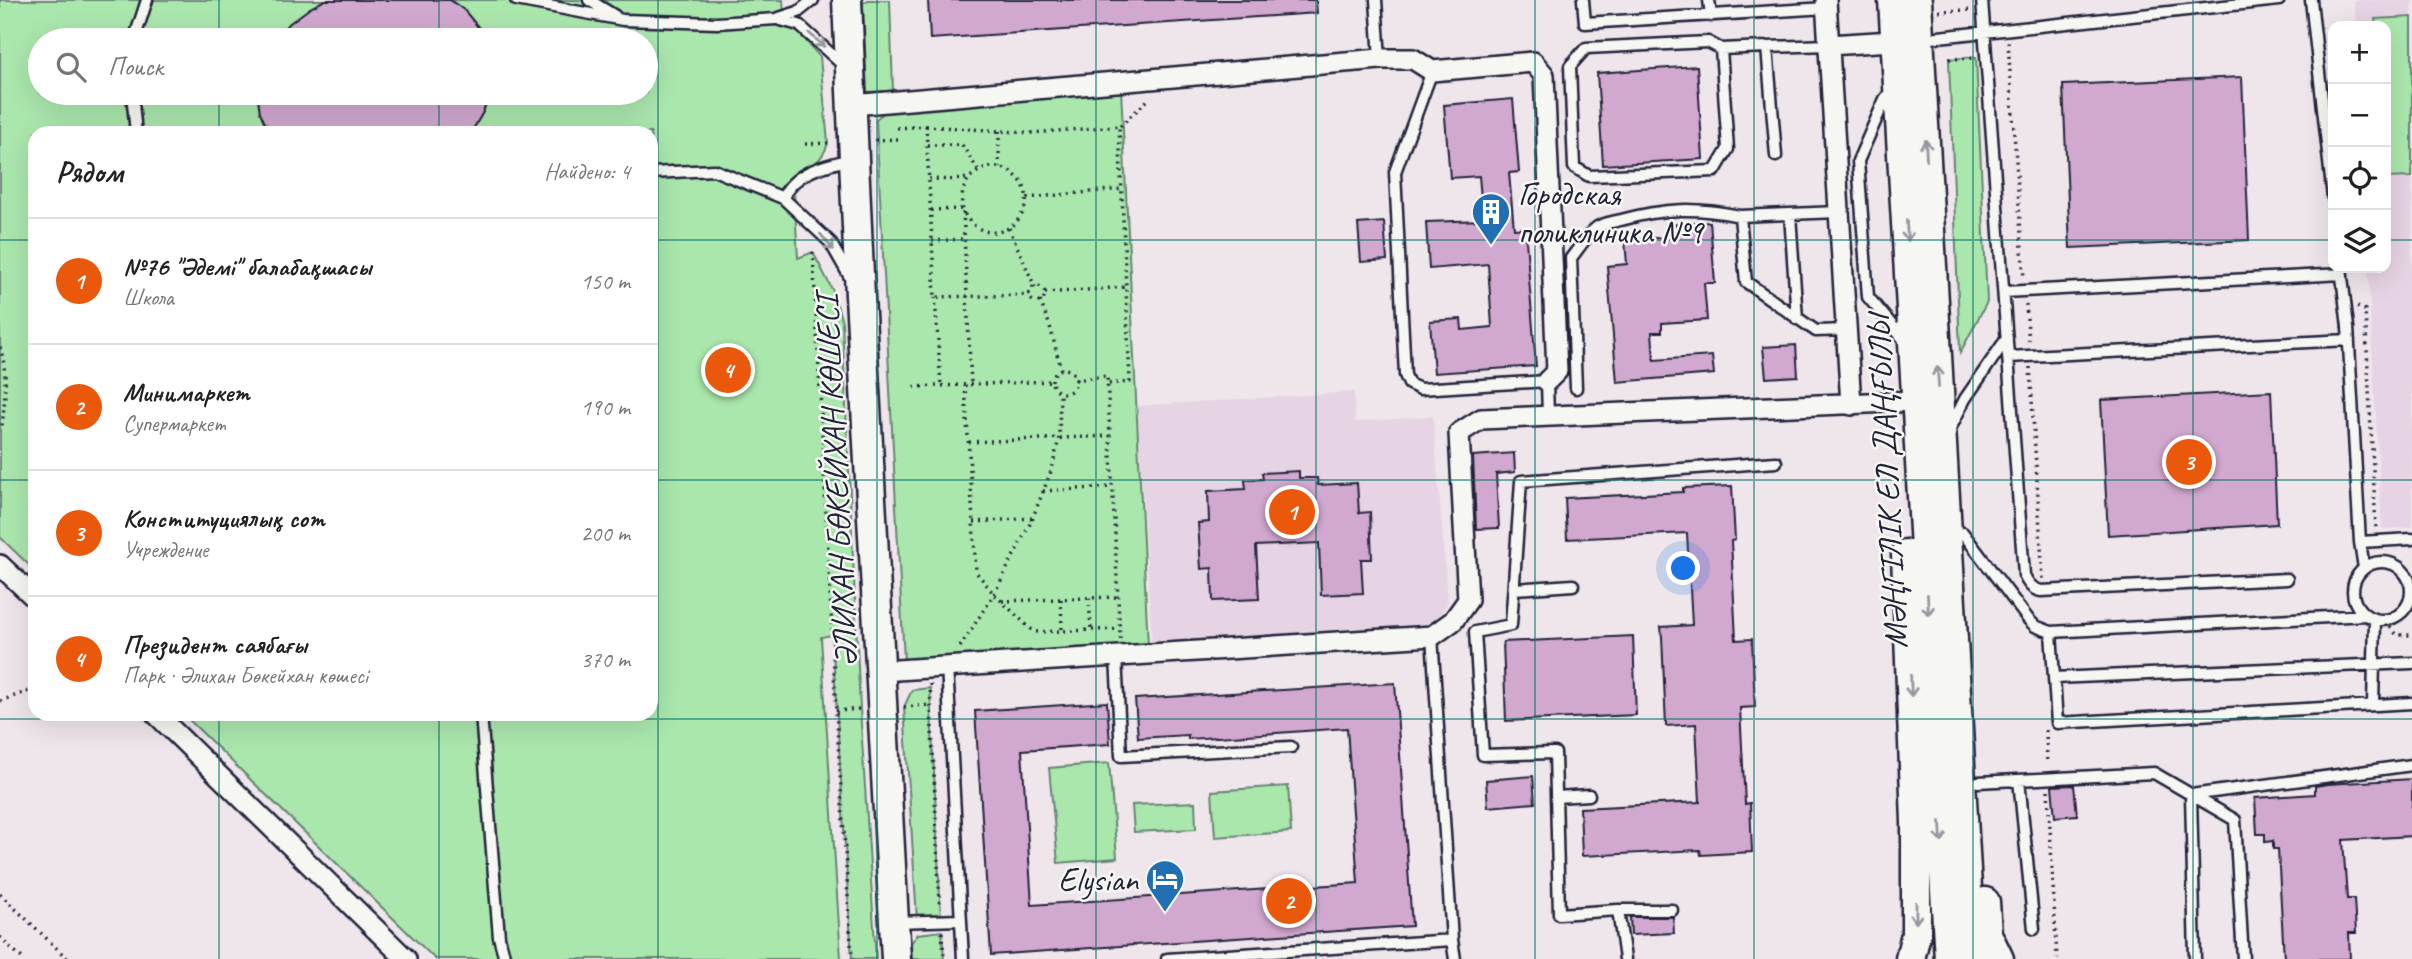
<!DOCTYPE html>
<html lang="ru">
<head>
<meta charset="utf-8">
<style>
  :root { --surface:#fff; --page:#f6f6f6; --text:#222; --muted:#767676; --line:#e0e0e0; --accent:#ea580c }
  body { margin:0; font-family:Caveat,sans-serif; background:var(--page); color:var(--text) }
  .controls { position:absolute; right:21px; top:21px; display:grid; overflow:hidden; border-radius:14px; box-shadow:0 7px 28px #0002 }
  .controls button { width:63px; height:63px; display:grid; place-items:center; padding:0; border:0; border-bottom:2px solid var(--line); background:var(--surface); color:var(--text); font:35px sans-serif }
  .you { position:absolute; left:1684px; top:569px; width:24px; height:24px; margin:-18px; border:5px solid #fff; border-radius:50%; background:#1a73e8; box-shadow:0 0 0 10px #1a73e833 }
  .badge { display:grid; place-items:center; width:46px; height:46px; border-radius:50%; background:var(--accent); color:#fff; font-size:23px; font-weight:700 }
  .pin { position:absolute; translate:-50% -50%; border:4px solid #fff; box-shadow:0 2px 7px #0006 }
  .list { margin:0; padding:0; list-style:none }
  h2 { display:flex; justify-content:space-between; align-items:center; height:91px; margin:0; padding:0 28px; font-size:30px }
  h2 small { font-size:23px; font-weight:400; color:var(--muted) }
  .list li { display:grid; grid-template-columns:46px 1fr auto; gap:21px; align-items:center; box-sizing:border-box; height:126px; padding:0 28px; border-top:2px solid var(--line) }
  .list b { display:block; font-size:26px; white-space:nowrap }
  .list p { margin:0; font-size:23px; white-space:nowrap; color:var(--muted) }
  .list em { font-size:23px; font-style:normal; color:var(--muted) }
  .icon { flex:none; width:38px; height:38px; fill:none; stroke:currentColor; stroke-width:2; stroke-linecap:round; stroke-linejoin:round }
  .map { position:relative; flex:none; width:2412px; height:959px; overflow:hidden }
  .search { position:absolute; background:var(--surface); box-shadow:0 7px 28px #0002; left:28px; top:28px; width:630px; height:77px; display:flex; align-items:center; gap:18px; box-sizing:border-box; padding:0 24px; border-radius:38px; color:var(--muted); font-size:26px }
  .panel { position:absolute; background:var(--surface); box-shadow:0 7px 28px #0002; left:28px; top:126px; width:630px; height:595px; border-radius:21px }
  .map>svg:first-child { display:block }
  .built { fill:#e6d3e3 }
  .green { fill:#aae7ad; stroke:#668474; stroke-width:2; fill-rule:evenodd }
  .building { fill:#d1a8cf; stroke:#22223b; stroke-width:2 }
  .lines { fill:none; stroke-linecap:round; stroke-linejoin:round }
  .lane-casing { stroke:#22223b; stroke-width:15 }
  .street-casing { stroke:#22223b; stroke-width:24 }
  .secondary-casing { stroke:#22223b; stroke-width:33 }
  .path { stroke:#22223b; stroke-width:3.5; stroke-dasharray:2 5; stroke-linecap:butt }
  .lane { stroke:#f6f6f2; stroke-width:10 }
  .street { stroke:#f6f6f2; stroke-width:19 }
  .secondary { stroke:#f6f6f2; stroke-width:28 }
  .oneway { stroke:#9797a0 }
  .grid { fill:none; stroke:#0f766e; stroke-width:2; stroke-opacity:0.55 }
  .labels { text-anchor:middle; stroke-width:5; stroke-linejoin:round; paint-order:stroke }
  .poi-label { font-size:33px; fill:#22223b; stroke:#f6f6f2; text-anchor:start }
  .street-label { font-size:33px; fill:#22223b; stroke:#f6f6f2 }
</style>
</head>
<body>
<div class="map">
<svg width="2412" height="959" viewBox="0 0 2412 959">
  <rect width="100%" height="100%" fill="#efe6eb"/>
  <filter id="ink" filterUnits="userSpaceOnUse"><feTurbulence type="fractalNoise" baseFrequency=".0143" numOctaves="2"/><feDisplacementMap in="SourceGraphic" scale="14" xChannelSelector="R" yChannelSelector="G"/><feConvolveMatrix kernelMatrix="1 2 1 2 8 2 1 2 1" color-interpolation-filters="sRGB"/></filter>
  <g filter="url(#ink)">
    <path class="built" d="M2354 0H2412V527L2382 529 2368 268H2386V26H2356Z
      M1354 392 1355 422 1433 416 1448 602 1435 623 1152 643 1137 406Z"/>
    <path class="green" d="M0 0H783L785 26 799 33 820 57 828 143C823 161 810 168 793 175L798 258 813 252 833 291 842 322 860 709 876 959H852L832 635 821 637 841 959H435L183 714H651V133H35V571L0 537ZM40 40H646V93H40Z
      M868 0H890L893 91 867 92 863 3Z
      M2412 17V177L2386 178V26H2376L2375 19Z
      M1976 57 1987 302 1960 353 1949 59Z
      M1121 89 1148 646 904 661 876 119 885 112Z
      M930 688 941 920H917L904 707 912 690Z
      M1109 763 1117 858 1058 863 1049 768Z
      M1288 786 1291 832 1215 837 1212 791Z
      M1195 802 1196 829 1134 832 1132 805Z
      M942 931 944 959H912L911 943 918 934Z"/>
    <path class="building" d="M325 0H450L464 10 489 40H276L286 26 310 8Z
      M928 0H1316L1317 13 930 39Z
      M1697 66 1703 159 1603 165 1597 73Z
      M2242 77 2249 240 2070 248 2063 85Z
      M257 93H490L483 112 471 133H269L260 112Z
      M1513 99 1519 172 1509 173 1514 229 1525 228 1536 366 1434 373 1430 321 1461 319 1462 330 1492 327 1488 264 1429 269 1426 222 1483 220 1479 176 1450 178 1444 105Z
      M1384 222 1387 260 1361 262 1358 224Z
      M1710 222 1715 283H1704L1707 320 1662 323V332H1652L1654 360 1712 356 1714 374 1617 382 1607 266 1627 264 1625 241 1667 237 1666 225Z
      M1796 345 1798 376 1766 378 1763 347Z
      M2271 391 2277 524 2108 535 2101 400Z
      M1514 453 1515 472 1496 474 1499 528 1476 529 1473 456Z
      M1299 471V478H1317L1318 485 1357 483 1359 513 1370 512 1372 559H1361L1363 593 1321 595 1319 543 1256 546 1259 599 1213 601 1212 568 1201 569 1198 523 1209 522 1208 491 1246 489 1245 480 1263 479 1262 473Z
      M1732 486 1735 540 1731 541 1736 640 1752 639 1755 707 1740 708 1745 804 1750 803 1752 852 1701 855 1700 850 1582 856 1580 808 1700 802 1696 724 1666 726 1662 637 1661 627 1692 625 1687 533 1567 539 1565 498 1683 492V488Z
      M1633 636 1636 715 1506 721 1503 642Z
      M1395 683 1412 926 991 955 975 711 1107 702 1110 744 1022 750 1032 905 1358 883 1347 728 1188 739V735L1138 738 1135 699Z
      M1533 776 1535 803 1488 807 1486 780Z
      M2412 779V836L2343 840 2347 899H2354L2356 933H2349L2350 959H2284L2278 849H2273V841L2265 842V834H2257L2255 798 2315 794V786L2328 784Z
      M2074 785 2077 815 2055 817 2052 786Z
      M1630 917H1673L1674 933 1631 935Z"/>
    <g class="lines">
      <g class="lane-casing">
        <path id="lane" d="M516 0 623 20 717 23 776 19 798 12 813 0
          M589 0 615 16
          M1376 0 1380 59
          M1583 0 1585 23 1826 8
          M1709 0 1711 16
          M1982 0 2024 575C2028 584 2032 589 2041 591L2287 579
          M2311 0 2333 198
          M777 19 799 25 843 65
          M1920 39 2279 0
          M134 40 147 0
          M1721 49 1728 149 1715 171 1589 176 1574 167 1570 66 1586 48 1708 42 1721 49 1767 47
          M1432 71 1395 172 1405 375 1409 384 1420 389 1547 381 1548 417
          M1891 91 1885 99 1858 161 1868 297 1906 342
          M132 93 136 133
          M1776 156 1767 47 1829 45
          M651 173 714 170 783 198 830 242 851 279
          M783 198C794 171 827 165 852 159
          M1839 212 1740 216 1746 282 1816 331 1846 330
          M1790 214 1797 319
          M2341 268 2348 327 2360 542 2364 568
          M2004 292 2342 274
          M2009 357 2349 340
          M1576 388 1571 258C1579 248 1586 236 1596 228 1602 223 1613 222 1621 220 1665 208 1696 207 1740 216
          M1950 429 1965 399 2007 338
          M1963 533 2028 619 2035 626 2051 632 2366 615
          M2360 542 2412 539
          M2353 591a29 29 0 1 1 58 0a29 29 0 1 1-58 0Z
          M1514 589 1573 585
          M2051 632 2057 723 2412 703
          M1116 656 1121 756 1291 747
          M947 666 963 959
          M2054 678 2412 663
          M2373 705 2375 619
          M481 714 499 937 505 959
          M2014 781 2019 780 2034 929
          M1978 782 2154 773 2235 820 2243 959
          M1556 797 1589 795
          M1618 910H1672
          M895 922 961 920
          M1452 940 1455 959
          M1167 959 1452 940 1432 636
          M1625 959 1618 910 1559 914 1555 753 1483 755 1475 632 1511 625 1521 481 1776 462
          M2195 959 2191 795 2412 765"/>
      </g>
      <g class="street-casing">
        <path id="street" d="M1826 0 1851 405
          M1829 45 1908 40
          M852 105 1380 59H1413L1432 71 1533 62 1544 75 1557 371 1547 381
          M0 565 35 598
          M881 671 1432 636 1453 621 1468 600 1459 433 1481 419 1916 401
          M156 714 406 959"/>
      </g>
      <g class="secondary-casing">
        <path id="secondary" d="M847 0 860 296 896 959
          M1893 0 1949 959
          M1917 0 1971 959
          M1906 554 1916 822V934L1910 959
          M1985 902 1987 934 1999 959"/>
      </g>
      <path class="path" d="M1939 11 1970 10
        M2008 42 2024 279
        M1949 59 1974 58
        M926 126 1031 133 1119 126 1130 382 1107 384
        M1120 126 1150 98
        M897 128 926 126 935 297 1029 295
        M999 131V167
        M875 140 898 139
        M805 144 828 143
        M927 145H962L978 170
        M929 179C941 179 955 181 967 178 972 177 976 172 981 170 992 164 1007 167 1016 176 1045 202 1007 249 975 226 958 214 959 194 969 178
        M1027 198 1122 189
        M931 210 963 209 971 385
        M1009 228 1035 287
        M932 241 964 239
        M813 252 836 711 852 959
        M1029 294a8 8 0 1 1 16 0a8 8 0 1 1-16 0Z
        M1045 293 1126 287
        M935 297 941 385
        M1040 301 1050 326 1061 370
        M2026 304 2029 345
        M2357 307 2365 310 2376 528
        M0 347C8 372 5 400 2 426L0 424
        M2030 367 2043 579
        M1052 381a12 12 0 1 1 24 0a12 12 0 1 1-24 0Z
        M1075 380 1107 376 1120 639
        M965 385 976 572 994 594 1034 632 1120 629
        M914 387 1052 381
        M969 442 1110 436
        M1043 491 1112 487
        M974 522 1032 518
        M1089 598 1091 630
        M1061 599 1062 631
        M1002 601 1118 597
        M2390 627 2397 635H2412
        M960 647 994 594 1031 522 1052 469 1059 438 1060 393
        M930 684 940 907
        M0 701 35 689
        M904 707 930 705
        M836 711 860 709
        M2046 730 2047 764
        M2048 790 2057 959
        M0 894 68 959
        M942 932 944 959
        M0 937 23 959"/>
      <use href="#lane" class="lane"/>
      <use href="#street" class="street"/>
      <use href="#secondary" class="secondary"/>
    </g>
    <defs><path id="oneway-shaft" d="M-6 0H5M1.5-3L5.5 0L1.5 3" fill="none" stroke-width="1.6" stroke-linecap="round" stroke-linejoin="round" transform="scale(1.75)"/></defs>
    <g class="oneway">
      <use href="#oneway-shaft" transform="translate(817 40) rotate(41)"/>
      <use href="#oneway-shaft" transform="translate(1926 150) rotate(-93)"/>
      <use href="#oneway-shaft" transform="translate(1907 231) rotate(87)"/>
      <use href="#oneway-shaft" transform="translate(827 242) rotate(50)"/>
      <use href="#oneway-shaft" transform="translate(1938 377) rotate(-93)"/>
      <use href="#oneway-shaft" transform="translate(1928 605) rotate(87)"/>
      <use href="#oneway-shaft" transform="translate(1911 686) rotate(88)"/>
      <use href="#oneway-shaft" transform="translate(1941 832) rotate(87)"/>
      <use href="#oneway-shaft" transform="translate(1916 913) rotate(90)"/>
    </g>
  </g>
  <path class="grid" d="M219 0V40M439 0V40M658 0V959M877 0V959M1096 0V959M1316 0V959M1535 0V959M1754 0V959M1973 0V959M2193 0V959M219 93V133M439 93V133M0 240H35M651 240H2333M2386 240H2412M0 480H35M651 480H2412M219 714V959M439 714V959M0 719H2412"/>
  <defs>
    <g id="building-pin" transform="scale(2.0125)"><path d="M0 17L-7.5 6A9.5 9.5 0 1 1 7.5 6Z" fill="#1f6fb2" stroke="#f6f6f2"/><path d="M-4-6H4V6H1V3H-1V6H-4ZM-2.5-4.3h1.7v1.8h-1.7ZM.8-4.3h1.7v1.8H.8ZM-2.5-1h1.7V.8h-1.7ZM.8-1h1.7V.8H.8Z" fill="#fff"/></g>
    <g id="hotel-pin" transform="scale(2.0125)"><path d="M0 17L-7.5 6A9.5 9.5 0 1 1 7.5 6Z" fill="#1f6fb2" stroke="#f6f6f2"/><path d="M-6-4.5h1.5V1H6V5H4.5V3h-9V5H-6ZM-4 0a1.8 1.8 0 1 1 3.6 0ZM.5 0V-2.5h3Q6-2.5 6 0Z" fill="#fff"/></g>
  </defs>
  <g fill-rule="evenodd">
    <use href="#building-pin" x="1491" y="212"/>
    <use href="#hotel-pin" x="1165" y="879"/>
  </g>
  <g class="labels">
    <g class="poi-label">
      <text x="1518" y="205">Городская<tspan x="1518" dy="38">поликлиника №9</tspan></text>
      <text x="1138" y="891" text-anchor="end">Elysian</text>
    </g>
    <g class="street-label">
      <text transform="translate(835 481) rotate(-93)" y="12">ӘЛИХАН БӨКЕЙХАН КӨШЕСІ</text>
      <text transform="translate(1886 482) rotate(-93)" y="12">МӘҢГІЛІК ЕЛ ДАҢҒЫЛЫ</text>
    </g>
  </g>
</svg>
<div class="controls">
<button>+</button>
<button>−</button>
<button><svg class="icon" aria-label="locate" viewBox="0 0 24 24"><circle cx="12" cy="12" r="6"/><path d="M12 2v4M12 18v4M2 12h4M18 12h4"/></svg></button>
<button><svg class="icon" aria-label="layers" viewBox="0 0 24 24"><path d="M12 4l9 5-9 5-9-5zM3 14l9 5 9-5"/></svg></button>
</div>
<div class="you"></div>
<div class="pin badge" style="left:1292px;top:512px">1</div>
<div class="pin badge" style="left:1289px;top:901px">2</div>
<div class="pin badge" style="left:2189px;top:462px">3</div>
<div class="pin badge" style="left:728px;top:370px">4</div>
<div class="search"><svg class="icon" aria-label="search" viewBox="0 0 24 24"><circle cx="10" cy="10" r="6"/><path d="M15 15l6 6"/></svg>Поиск</div>
<section class="panel">
<h2>Рядом<small>Найдено: 4</small></h2>
<ul class="list">
<li><span class="badge">1</span><div><b>№76 &quot;Әдемі&quot; балабақшасы</b><p>Школа</p></div><em>150 m</em></li>
<li><span class="badge">2</span><div><b>Минимаркет</b><p>Супермаркет</p></div><em>190 m</em></li>
<li><span class="badge">3</span><div><b>Конституциялық сот</b><p>Учреждение</p></div><em>200 m</em></li>
<li><span class="badge">4</span><div><b>Президент саябағы</b><p>Парк · Әлихан Бөкейхан көшесі</p></div><em>370 m</em></li>
</ul>
</section>
</div>
</body>
</html>
